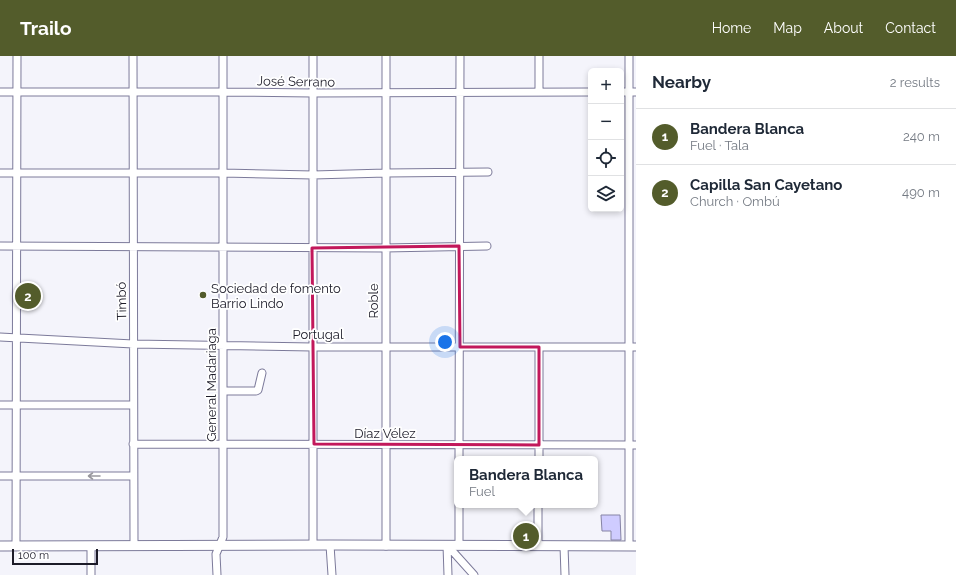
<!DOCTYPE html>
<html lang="en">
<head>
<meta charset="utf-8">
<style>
  :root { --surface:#fff; --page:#f6f6f7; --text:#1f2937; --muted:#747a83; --line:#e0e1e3; --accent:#535c2b }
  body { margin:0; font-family:Raleway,sans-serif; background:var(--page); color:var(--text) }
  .controls { position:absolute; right:12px; top:12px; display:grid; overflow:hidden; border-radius:6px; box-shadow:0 2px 6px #0003 }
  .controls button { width:36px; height:36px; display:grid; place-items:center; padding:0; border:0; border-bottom:1px solid var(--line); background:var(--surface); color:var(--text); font:20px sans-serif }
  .scale { position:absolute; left:12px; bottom:10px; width:86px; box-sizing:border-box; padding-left:4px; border:2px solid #1c1b28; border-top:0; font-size:11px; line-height:14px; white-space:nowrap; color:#1c1b28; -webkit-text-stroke:3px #fff; paint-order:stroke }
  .you { position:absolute; left:445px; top:286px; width:14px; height:14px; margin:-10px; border:3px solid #fff; border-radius:50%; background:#1a73e8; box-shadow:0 0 0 6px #1a73e833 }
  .badge { display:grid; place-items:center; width:26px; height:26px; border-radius:50%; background:var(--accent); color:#fff; font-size:13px; font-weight:700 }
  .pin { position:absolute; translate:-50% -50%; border:2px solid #fff; box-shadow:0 1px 4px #0006 }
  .popup { position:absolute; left:454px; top:400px; width:144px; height:52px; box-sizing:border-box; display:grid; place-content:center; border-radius:6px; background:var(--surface); filter:drop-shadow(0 1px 3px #0005); font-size:13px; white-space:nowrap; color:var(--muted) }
  .popup b { font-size:15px; color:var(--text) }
  .popup::after { content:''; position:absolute; left:50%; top:100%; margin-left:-8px; border:8px solid transparent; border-top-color:var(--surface) }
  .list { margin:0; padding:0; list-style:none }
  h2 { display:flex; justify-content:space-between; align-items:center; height:52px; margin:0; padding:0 16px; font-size:17px }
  h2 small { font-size:13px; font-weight:400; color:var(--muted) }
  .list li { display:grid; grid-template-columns:26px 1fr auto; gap:12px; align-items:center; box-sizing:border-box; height:56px; padding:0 16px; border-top:1px solid var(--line) }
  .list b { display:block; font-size:15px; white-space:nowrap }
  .list p { margin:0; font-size:13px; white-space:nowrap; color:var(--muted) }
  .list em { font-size:13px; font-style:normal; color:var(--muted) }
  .icon { flex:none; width:22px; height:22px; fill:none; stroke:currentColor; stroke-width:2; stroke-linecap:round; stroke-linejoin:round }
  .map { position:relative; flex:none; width:636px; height:519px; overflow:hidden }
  header { display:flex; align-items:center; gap:24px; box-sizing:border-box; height:56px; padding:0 20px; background:var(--accent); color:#fff }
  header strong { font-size:19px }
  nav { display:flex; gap:22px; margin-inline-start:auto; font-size:14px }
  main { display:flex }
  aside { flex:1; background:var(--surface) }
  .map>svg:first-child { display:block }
  .building { fill:#cfccff; stroke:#8684a5 }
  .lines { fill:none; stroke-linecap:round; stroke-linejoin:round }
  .minor-casing { stroke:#7c7a9a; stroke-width:9 }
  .major-casing { stroke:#7c7a9a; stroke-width:11 }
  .minor { stroke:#fff; stroke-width:7 }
  .major { stroke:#fff; stroke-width:9 }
  .oneway { stroke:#99989e }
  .marked { fill:none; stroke:#c2185b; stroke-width:3; stroke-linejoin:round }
  .poi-dot { fill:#535c2b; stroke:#fff; stroke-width:1.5 }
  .labels { text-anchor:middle; stroke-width:3.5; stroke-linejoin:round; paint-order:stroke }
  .street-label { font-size:13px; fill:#1c1b28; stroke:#fff }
  .poi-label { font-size:13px; fill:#1c1b28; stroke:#fff; text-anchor:start }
</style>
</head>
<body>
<header>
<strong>Trailo</strong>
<nav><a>Home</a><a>Map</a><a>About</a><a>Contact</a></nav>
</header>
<main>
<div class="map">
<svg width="636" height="519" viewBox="0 0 636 519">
  <rect width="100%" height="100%" fill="#f4f4fb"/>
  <path class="building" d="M601 459H620L621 484H611V475H602Z"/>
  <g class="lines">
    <g class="minor-casing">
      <path id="minor" d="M133 0 134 490
        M313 0V489
        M539 0V35
        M629 0V490
        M0 36H223L312 37 591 36
        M621 36H636
        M0 117H223L313 119 386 117 488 116
        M0 190 385 192 487 190
        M0 281 133 288 312 291H636
        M223 335H256L258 334 262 317
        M0 349H133
        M133 388 636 389
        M459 403 460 0
        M539 403V291
        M0 420H133
        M330 489 332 519
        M447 489 474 519
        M447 489 448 519
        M459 489V449
        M538 489V449
        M16 490 17 0
        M91 490V519
        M386 490V0
        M564 490 565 519
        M217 519 216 498 223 481V0"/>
    </g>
    <g class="major-casing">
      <path id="major" d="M0 490 330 489 636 490"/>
    </g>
    <use href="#minor" class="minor"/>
    <use href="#major" class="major"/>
  </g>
  <defs><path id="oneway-shaft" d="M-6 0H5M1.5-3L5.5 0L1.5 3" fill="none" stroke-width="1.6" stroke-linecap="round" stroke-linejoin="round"/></defs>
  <use class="oneway" href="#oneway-shaft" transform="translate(94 420) rotate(180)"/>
  <path class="marked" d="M459 190 460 291H539V389L314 388 312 192Z"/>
  <circle class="poi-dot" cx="203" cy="239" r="4"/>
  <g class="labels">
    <g class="street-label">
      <text transform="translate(296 25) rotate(1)" y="5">José Serrano</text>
      <text transform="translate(121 245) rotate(-91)" y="5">Timbó</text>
      <text transform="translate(373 245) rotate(-90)" y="5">Roble</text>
      <text x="318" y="283">Portugal</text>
      <text transform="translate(211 329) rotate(-90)" y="5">General Madariaga</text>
      <text x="385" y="382">Díaz Vélez</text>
    </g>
    <g class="poi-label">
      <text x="211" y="237">Sociedad de fomento<tspan x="211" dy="15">Barrio Lindo</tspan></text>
    </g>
  </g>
</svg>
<div class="controls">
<button>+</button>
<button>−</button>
<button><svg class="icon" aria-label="locate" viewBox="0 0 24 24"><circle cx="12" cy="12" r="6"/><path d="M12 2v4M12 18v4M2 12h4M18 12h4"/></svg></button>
<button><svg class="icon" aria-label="layers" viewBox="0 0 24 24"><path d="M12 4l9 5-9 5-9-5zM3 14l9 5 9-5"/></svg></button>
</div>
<div class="scale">100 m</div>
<div class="you"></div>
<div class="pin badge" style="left:526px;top:480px">1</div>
<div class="popup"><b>Bandera Blanca</b>Fuel</div>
<div class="pin badge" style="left:28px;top:240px">2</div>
</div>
<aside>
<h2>Nearby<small>2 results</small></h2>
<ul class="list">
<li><span class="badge">1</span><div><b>Bandera Blanca</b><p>Fuel · Tala</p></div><em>240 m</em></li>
<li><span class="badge">2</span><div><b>Capilla San Cayetano</b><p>Church · Ombú</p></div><em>490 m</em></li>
</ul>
</aside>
</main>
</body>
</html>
